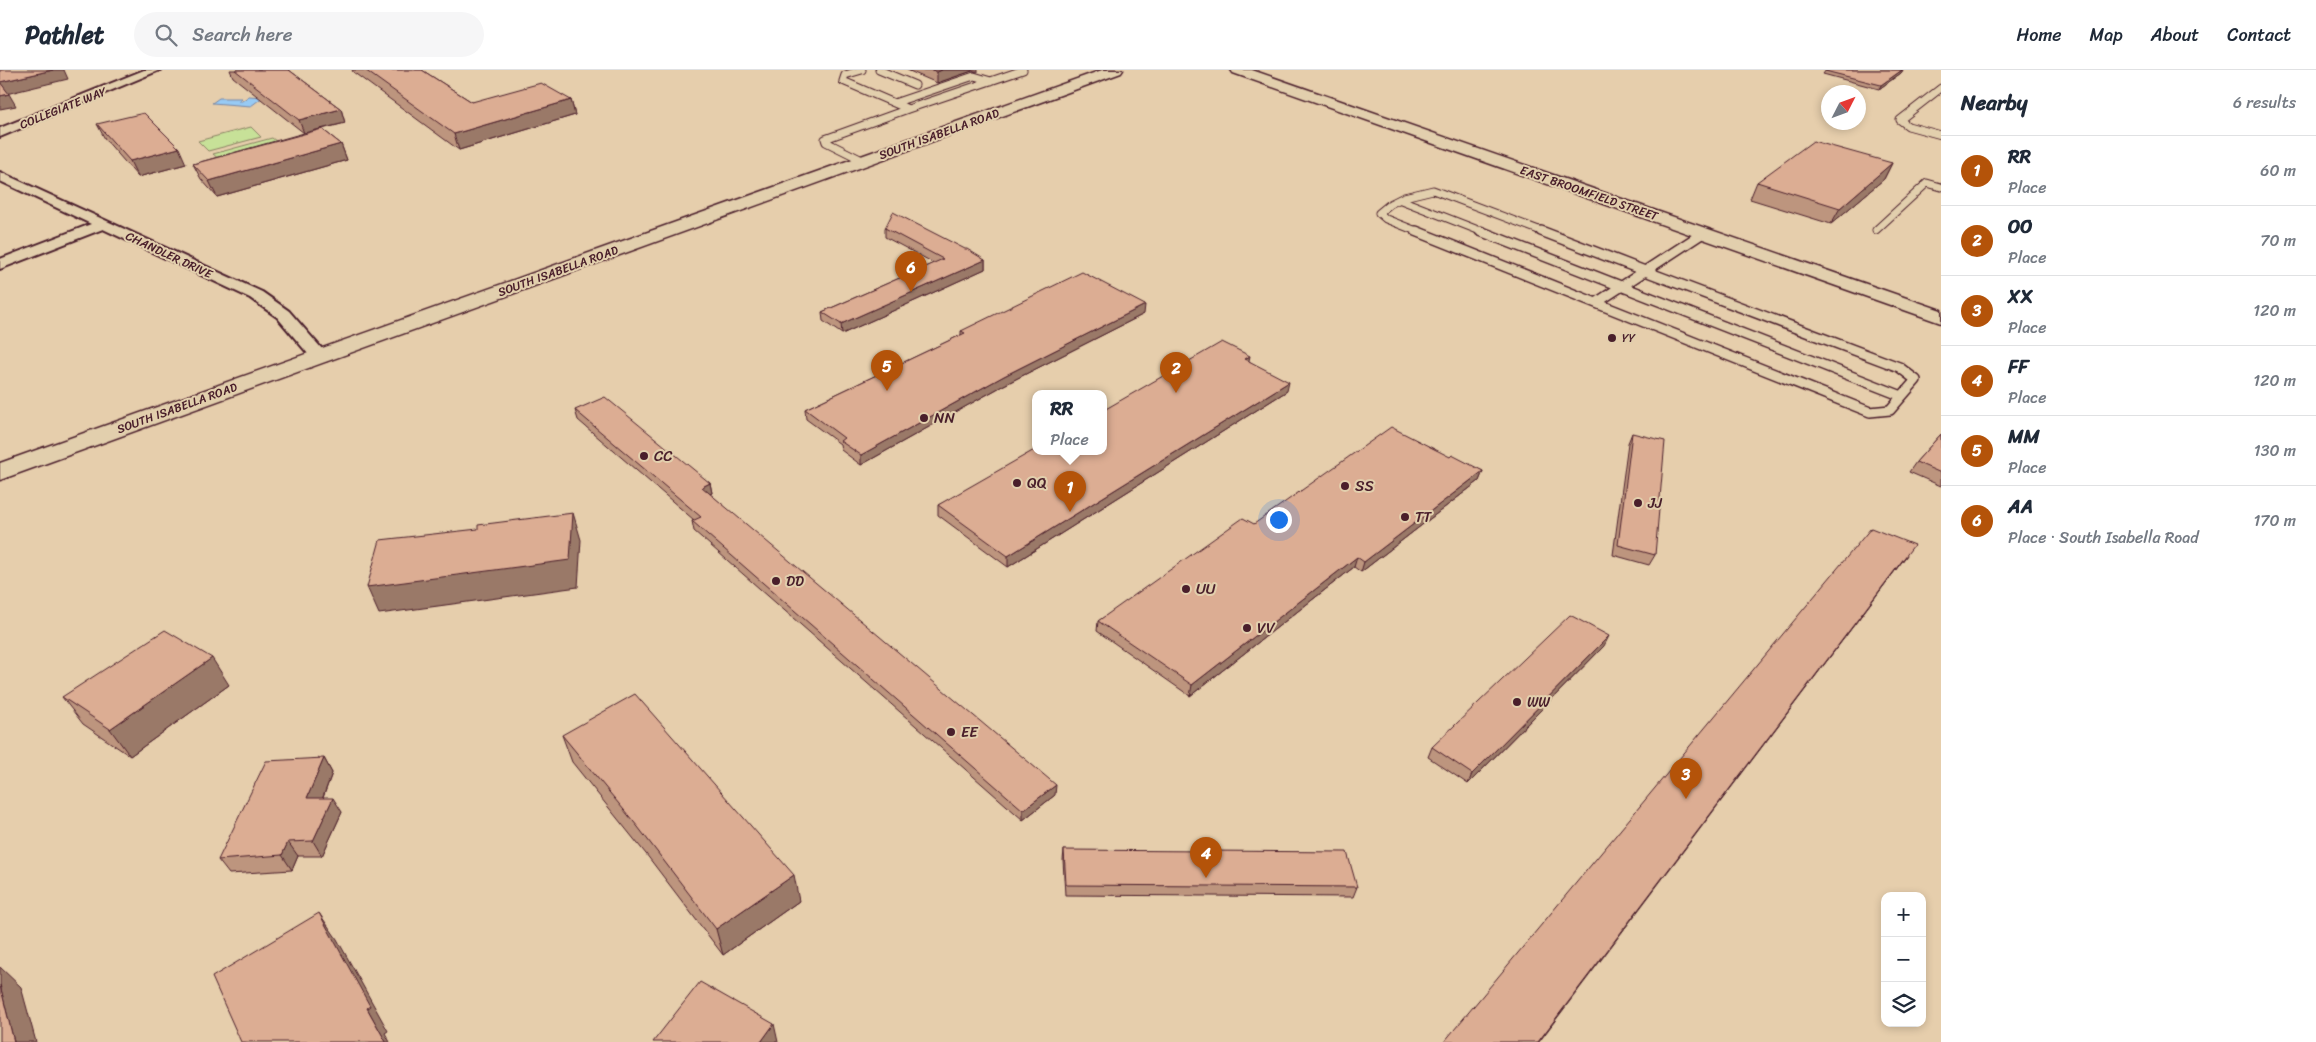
<!DOCTYPE html>
<html lang="en">
<head>
<meta charset="utf-8">
<style>
  :root { --surface:#fff; --page:#f6f6f7; --text:#1f2937; --muted:#747a83; --line:#e0e1e3; --accent:#b45309 }
  body { margin:0; font-family:Sriracha,sans-serif; background:var(--page); color:var(--text) }
  .controls { position:absolute; right:15px; bottom:15px; display:grid; overflow:hidden; border-radius:10px; box-shadow:0 2px 8px #0003 }
  .controls button { width:45px; height:45px; display:grid; place-items:center; padding:0; border:0; border-bottom:1px solid var(--line); background:var(--surface); color:var(--text); font:25px sans-serif }
  .compass { position:absolute; left:1821px; top:15px; width:45px; height:45px; border-radius:50%; background:var(--surface); box-shadow:0 2px 8px #0003; rotate:48deg }
  .you { position:absolute; left:1278px; top:449px; width:18px; height:18px; margin:-12px; border:4px solid #fff; border-radius:50%; background:#1a73e8; box-shadow:0 0 0 8px #1a73e833 }
  .badge { display:grid; place-items:center; width:32px; height:32px; border-radius:50%; background:var(--accent); color:#fff; font-size:16px; font-weight:700 }
  .pin { position:absolute; translate:-50% -41px; filter:drop-shadow(0 1px 2px #0008) }
  .pin::after { content:''; position:absolute; top:26px; width:18px; height:15px; background:inherit; clip-path:polygon(0 0,100% 0,50% 100%) }
  .popup { position:absolute; left:1032px; top:320px; width:75px; height:65px; box-sizing:border-box; display:grid; place-content:center; border-radius:10px; background:var(--surface); filter:drop-shadow(0 1px 4px #0005); font-size:16px; white-space:nowrap; color:var(--muted) }
  .popup b { font-size:19px; color:var(--text) }
  .popup::after { content:''; position:absolute; left:50%; top:100%; margin-left:-10px; border:10px solid transparent; border-top-color:var(--surface) }
  .list { margin:0; padding:0; list-style:none }
  h2 { display:flex; justify-content:space-between; align-items:center; height:65px; margin:0; padding:0 20px; font-size:21px }
  h2 small { font-size:16px; font-weight:400; color:var(--muted) }
  .list li { display:grid; grid-template-columns:32px 1fr auto; gap:15px; align-items:center; box-sizing:border-box; height:70px; padding:0 20px; border-top:1px solid var(--line) }
  .list b { display:block; font-size:19px; white-space:nowrap }
  .list p { margin:0; font-size:16px; white-space:nowrap; color:var(--muted) }
  .list em { font-size:16px; font-style:normal; color:var(--muted) }
  .icon { flex:none; width:28px; height:28px; fill:none; stroke:currentColor; stroke-width:2; stroke-linecap:round; stroke-linejoin:round }
  .map { position:relative; flex:none; width:1941px; height:972px; overflow:hidden }
  header { display:flex; align-items:center; gap:30px; box-sizing:border-box; height:70px; padding:0 25px; background:var(--surface); border-bottom:1px solid var(--line) }
  header strong { font-size:24px }
  nav { display:flex; gap:28px; margin-inline-start:auto; font-size:18px }
  .search { width:350px; height:45px; background:var(--page); display:flex; align-items:center; gap:12px; box-sizing:border-box; padding:0 18px; border-radius:28px; color:var(--muted); font-size:19px }
  main { display:flex }
  aside { flex:1; background:var(--surface) }
  .map>svg:first-child { display:block }
  .green { fill:#c7e198; stroke:#888062 }
  .water { fill:#97caf4; stroke:#7886a4 }
  .lines { fill:none; stroke-linecap:round; stroke-linejoin:round }
  .service-far1-casing { stroke:#4a1f2b; stroke-width:9 }
  .service-casing { stroke:#4a1f2b; stroke-width:12 }
  .minor-casing { stroke:#4a1f2b; stroke-width:4 }
  .tertiary-casing { stroke:#4a1f2b; stroke-width:3 }
  .secondary-casing { stroke:#4a1f2b; stroke-width:3 }
  .service-far1 { stroke:#e2cfad; stroke-width:7 }
  .service { stroke:#e2cfad; stroke-width:9 }
  .minor { fill:#e2cfad; fill-rule:evenodd }
  .tertiary { fill:#e2cfad; fill-rule:evenodd }
  .secondary { fill:#e2cfad; fill-rule:evenodd }
  .wall { fill:#bd957e; stroke:#4a1f2b }
  .shaded-wall { fill:#9a7967; stroke:#4a1f2b }
  .building { fill:#dcad93; stroke:#4a1f2b }
  .poi-dot { fill:#4a1f2b; stroke:#e2cfad; stroke-width:2 }
  .labels { text-anchor:middle; stroke-width:4; stroke-linejoin:round; paint-order:stroke }
  .far-street-label { font-size:12px; fill:#4a1f2b; stroke:#e2cfad }
  .far-poi-label { font-size:12px; fill:#4a1f2b; stroke:#e2cfad; text-anchor:start }
  .poi-label { font-size:15px; fill:#4a1f2b; stroke:#e2cfad; text-anchor:start }
</style>
</head>
<body>
<header>
<strong>Pathlet</strong>
<div class="search"><svg class="icon" aria-label="search" viewBox="0 0 24 24"><circle cx="10" cy="10" r="6"/><path d="M15 15l6 6"/></svg>Search here</div>
<nav><a>Home</a><a>Map</a><a>About</a><a>Contact</a></nav>
</header>
<main>
<div class="map">
<svg width="1941" height="972" viewBox="0 0 1941 972">
  <rect width="100%" height="100%" fill="#e6ceac"/>
  <filter id="ink" filterUnits="userSpaceOnUse"><feTurbulence type="fractalNoise" baseFrequency=".02" numOctaves="2"/><feDisplacementMap in="SourceGraphic" scale="10" xChannelSelector="R" yChannelSelector="G"/><feConvolveMatrix kernelMatrix="1 2 1 2 8 2 1 2 1" color-interpolation-filters="sRGB"/></filter>
  <g filter="url(#ink)">
    <path class="green" d="M251 57 261 67 208 81 198 71Z
      M272 68 285 78 225 94 213 84Z"/>
    <path class="water" d="M249 26 263 27 251 36 212 33 219 28H242L238 31H242Z"/>
    <g class="lines">
      <g class="service-far1-casing">
        <path id="service-far1" d="M862 0 845 5 843 11 908 39 825 69 826 72 864 91
          M879 0 915 15
          M1941 18 1900 50 1908 56 1941 65
          M894 33 974 6 991 11
          M908 39 1023 0
          M1401 130 1483 162
          M1876 160 1927 113 1941 117
          M1419 162 1386 149 1379 143 1390 134 1404 127 1433 120 1544 162"/>
      </g>
      <g class="service-casing">
        <path id="service" d="M1416 161 1596 233
          M1480 161 1902 326
          M1541 161 1645 201
          M1645 201 1703 163
          M1596 233 1870 342 1890 340 1916 310 1899 297 1645 201
          M1596 233 1645 201"/>
      </g>
      <g class="minor-casing">
        <path id="minor" d="M144 0H160L0 67V58Z
          M0 102 262 222 289 241 329 287 326 291H314L277 247 250 228 103 159 0 199V189L91 154 0 111Z"/>
      </g>
      <g class="tertiary-casing">
        <path id="tertiary" d="M1231 0H1252L1941 240V253L1233 3Z"/>
      </g>
      <g class="secondary-casing">
        <path id="secondary" d="M1102 0H1123L1121 3 0 410V393Z"/>
      </g>
      <use href="#service-far1" class="service-far1"/>
      <use href="#service" class="service"/>
      <use href="#minor" class="minor"/>
      <use href="#tertiary" class="tertiary"/>
      <use href="#secondary" class="secondary"/>
    </g>
    <path class="wall" d="M230 0H289L341 39 345 53 322 59 341 74 347 90 217 127 201 109 193 94 304 63 233 7Z
      M352 0H422L472 32 571 30 575 45 459 80 353 2Z
      M907 0H978V2L972 1 937 13Z
      M1826 0H1903L1901 3 1879 19 1823 4Z
      M97 54 186 94 138 107 105 69Z
      M1892 93 1884 109 1831 154 1750 129 1757 112Z
      M885 158 985 190V199L842 264 823 251 822 242 934 193 885 167Z
      M1144 244 1004 315 861 395 841 380 840 374 806 349 805 339 961 265V261Z
      M1249 291 1287 321 1008 497 938 445V435Z
      M575 340 710 413 712 423 710 424 1055 725 1023 750 694 461 692 451 694 450 578 350Z
      M1632 363 1655 485 1649 495 1613 485 1628 373Z
      M1941 364V416L1909 402 1916 392Z
      M1450 387 1483 401 1479 411 1361 502 1354 497 1190 626 1097 561 1098 551 1254 454Z
      M1604 576 1468 714 1428 687 1432 677Z
      M229 615 130 686 83 654 62 627Z
      M562 665 799 831 723 885 646 784 572 692Z
      M324 688 332 703 323 728 342 742 322 786H298L292 800 229 804 218 790Z
      M1064 780 1357 817 1353 827 1065 825 1063 790Z"/>
    <path class="shaded-wall" d="M53 0H64L68 9 6 24 0 12Z
      M942 0H972V1L937 13V2Z
      M1902 0H1903L1901 3 1879 19 1881 15Z
      M9 24 16 36 0 39V26Z
      M571 30 575 45 459 80 454 64Z
      M341 39 345 53 304 63 299 50Z
      M341 74 347 90 217 127 209 111Z
      M179 78 186 94 138 107 130 91Z
      M1892 93 1884 109 1831 154 1840 138Z
      M985 190V199L842 264 841 254Z
      M1145 235 1144 244 1004 315 861 395V385L1004 306Z
      M1250 286 1248 295 1245 289Z
      M1289 312 1287 321 1008 497V486Z
      M1483 401 1479 411 1361 502 1364 492Z
      M710 413 712 423 704 427 702 417Z
      M573 443 581 470 578 517 379 544 367 517Z
      M1907 485 1539 972H1538Z
      M1357 487 1354 497 1190 626 1192 615Z
      M1609 566 1604 576 1468 714 1472 704Z
      M212 588 229 615 130 686 110 659Z
      M324 688 332 703 317 743 307 728Z
      M1056 715 1055 725 1023 750V740Z
      M333 728 342 742 322 786 313 771Z
      M288 772 298 786 292 800 282 785Z
      M794 805 799 831 723 885 716 859Z
      M319 843 337 869 388 961 385 963 390 972H386L367 938Z
      M0 897 21 917 36 972H14L0 915Z
      M774 954 778 972H761Z"/>
    <path class="building" d="M0 0H53L0 12 9 24 0 26Z
      M235 0H289L341 39 299 50Z
      M365 0H422L472 32 541 13 571 30 454 64Z
      M933 0H942L937 2Z
      M1826 0H1902L1881 15 1825 1Z
      M144 43 179 78 130 91 97 54Z
      M322 59 341 74 209 111 193 94Z
      M1813 71 1892 93 1840 138 1757 112Z
      M893 142 965 179H967L985 190 841 254 822 242 943 189 885 158Z
      M1082 202 1145 235 1004 306 861 385 840 371 844 368 805 339 965 263 961 261Z
      M1222 272 1250 286 1245 289 1289 312 1008 486 938 435 1036 379V381H1104V340Z
      M605 327 710 413 702 417 1056 715 1023 740 692 451 701 447 575 340Z
      M1391 357 1450 387 1452 385 1483 401 1364 492 1357 487 1192 615 1098 551 1243 448 1254 454Z
      M1632 363 1665 371 1655 485 1618 475Z
      M1941 364V403L1916 392Z
      M573 443 570 490 367 517 380 470 478 459V455Z
      M1871 458 1914 475 1538 972H1444Z
      M1570 545 1609 566 1472 704 1432 677Z
      M165 560 212 588 110 659 62 627Z
      M635 624 794 805 716 859 638 757 562 665Z
      M324 688 307 728H333L313 771 288 772 282 785 218 790 266 691Z
      M1064 780 1347 782 1357 817 1066 815Z
      M319 843 370 936 367 938 386 972H241L212 907Z
      M700 912 774 954 761 972H653Z
      M0 915 14 972H0Z"/>
  </g>
  <g class="poi-dot">
    <circle cx="1612" cy="268" r="5"/>
    <circle cx="924" cy="348" r="5"/>
    <circle cx="644" cy="386" r="5"/>
    <circle cx="1017" cy="413" r="5"/>
    <circle cx="1345" cy="416" r="5"/>
    <circle cx="1638" cy="433" r="5"/>
    <circle cx="1405" cy="447" r="5"/>
    <circle cx="776" cy="511" r="5"/>
    <circle cx="1186" cy="519" r="5"/>
    <circle cx="1247" cy="558" r="5"/>
    <circle cx="1517" cy="632" r="5"/>
    <circle cx="951" cy="662" r="5"/>
  </g>
  <g class="labels">
    <g class="far-street-label">
      <text transform="translate(63 38) rotate(-22)" y="4">COLLEGIATE WAY</text>
      <text transform="translate(939 64) rotate(-20)" y="4">SOUTH ISABELLA ROAD</text>
      <text transform="translate(1589 123) rotate(19)" y="4">EAST BROOMFIELD STREET</text>
      <text transform="translate(169 185) rotate(25)" y="4">CHANDLER DRIVE</text>
      <text transform="translate(558 201) rotate(-20)" y="4">SOUTH ISABELLA ROAD</text>
      <text transform="translate(177 338) rotate(-20)" y="4">SOUTH ISABELLA ROAD</text>
    </g>
    <g class="far-poi-label">
      <text x="1622" y="272">YY</text>
    </g>
    <g class="poi-label">
      <text x="934" y="353">NN</text>
      <text x="654" y="391">CC</text>
      <text x="1027" y="418">QQ</text>
      <text x="1355" y="421">SS</text>
      <text x="1648" y="438">JJ</text>
      <text x="1415" y="452">TT</text>
      <text x="786" y="516">DD</text>
      <text x="1196" y="524">UU</text>
      <text x="1257" y="563">VV</text>
      <text x="1527" y="637">WW</text>
      <text x="961" y="667">EE</text>
    </g>
  </g>
</svg>
<div class="controls">
<button>+</button>
<button>−</button>
<button><svg class="icon" aria-label="layers" viewBox="0 0 24 24"><path d="M12 4l9 5-9 5-9-5zM3 14l9 5 9-5"/></svg></button>
</div>
<svg class="compass" viewBox="-18 -18 36 36"><path d="M0-13l5 13h-10z" fill="#e53935"/><path d="M0 13l5-13h-10z" fill="#747a83"/></svg>
<div class="you"></div>
<div class="pin badge" style="left:1070px;top:442px">1</div>
<div class="popup"><b>RR</b>Place</div>
<div class="pin badge" style="left:1176px;top:323px">2</div>
<div class="pin badge" style="left:1686px;top:729px">3</div>
<div class="pin badge" style="left:1206px;top:808px">4</div>
<div class="pin badge" style="left:887px;top:321px">5</div>
<div class="pin badge" style="left:911px;top:222px">6</div>
</div>
<aside>
<h2>Nearby<small>6 results</small></h2>
<ul class="list">
<li><span class="badge">1</span><div><b>RR</b><p>Place</p></div><em>60 m</em></li>
<li><span class="badge">2</span><div><b>OO</b><p>Place</p></div><em>70 m</em></li>
<li><span class="badge">3</span><div><b>XX</b><p>Place</p></div><em>120 m</em></li>
<li><span class="badge">4</span><div><b>FF</b><p>Place</p></div><em>120 m</em></li>
<li><span class="badge">5</span><div><b>MM</b><p>Place</p></div><em>130 m</em></li>
<li><span class="badge">6</span><div><b>AA</b><p>Place · South Isabella Road</p></div><em>170 m</em></li>
</ul>
</aside>
</main>
</body>
</html>
